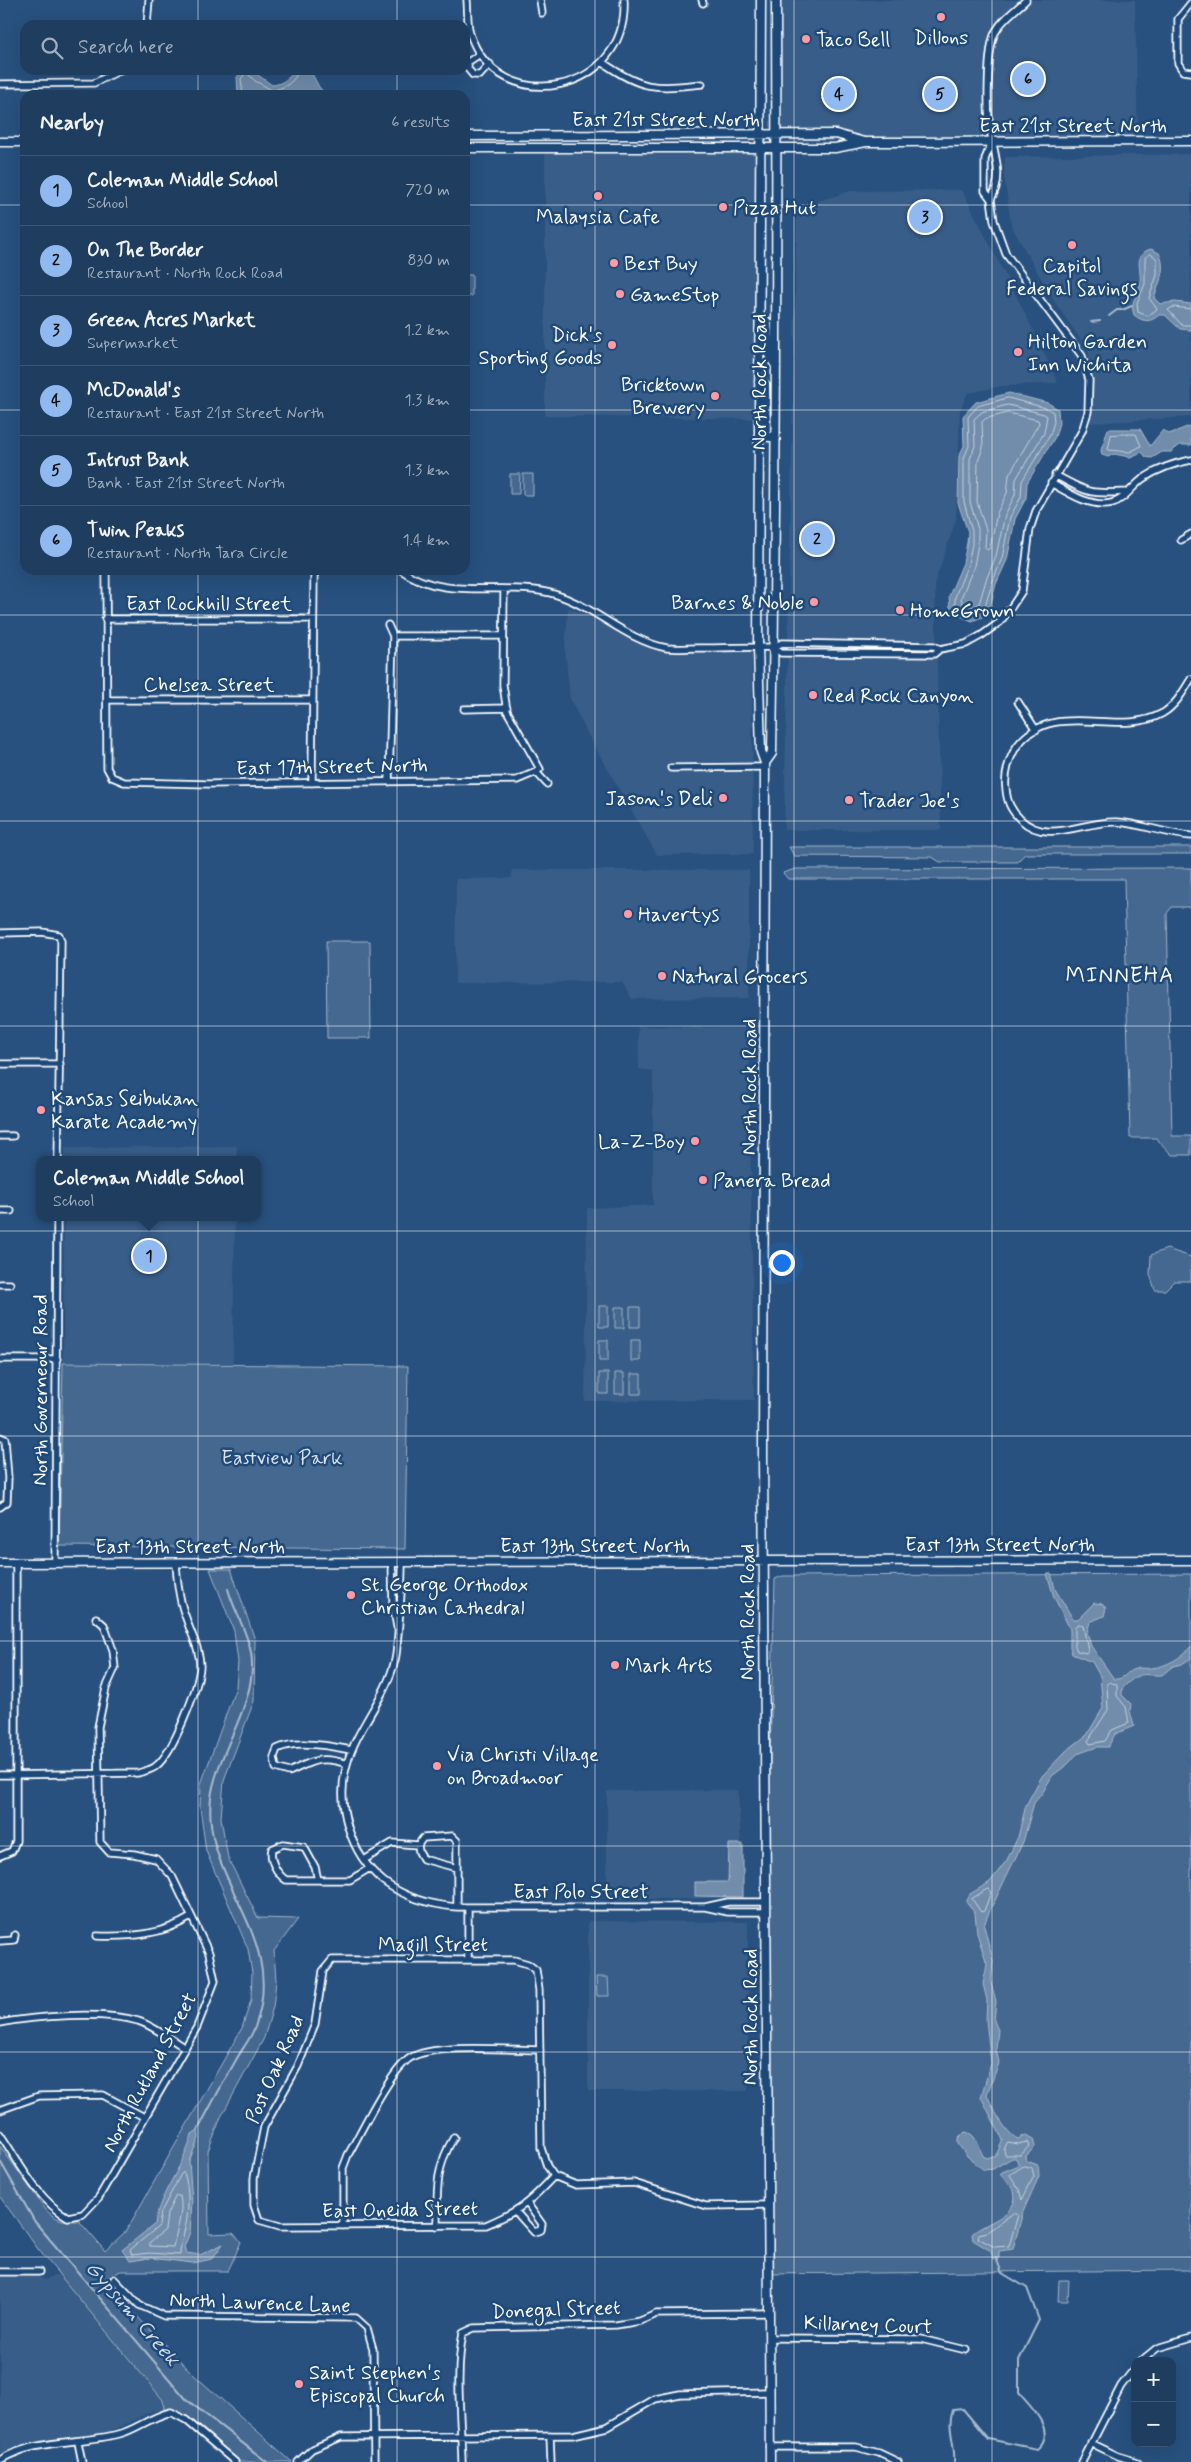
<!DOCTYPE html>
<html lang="en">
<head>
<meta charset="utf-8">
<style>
  :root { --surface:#1e3d5f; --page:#2b4868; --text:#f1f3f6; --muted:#a1aebd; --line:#3c5674; --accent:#90b9f0 }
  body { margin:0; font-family:Mynerve,sans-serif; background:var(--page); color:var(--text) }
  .controls { position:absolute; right:15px; bottom:15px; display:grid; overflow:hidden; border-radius:10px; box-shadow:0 5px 20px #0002 }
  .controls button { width:45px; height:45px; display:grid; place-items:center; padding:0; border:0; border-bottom:1px solid var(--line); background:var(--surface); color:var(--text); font:25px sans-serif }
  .you { position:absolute; left:781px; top:1262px; width:18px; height:18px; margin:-12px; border:4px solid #fff; border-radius:50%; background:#1a73e8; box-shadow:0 0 0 8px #1a73e833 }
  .badge { display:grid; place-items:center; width:32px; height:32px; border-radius:50%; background:var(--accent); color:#111; font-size:16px; font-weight:700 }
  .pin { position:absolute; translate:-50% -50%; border:2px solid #fff; box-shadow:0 1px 5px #0006 }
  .popup { position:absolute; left:36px; top:1156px; width:225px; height:65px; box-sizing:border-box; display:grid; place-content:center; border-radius:10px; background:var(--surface); filter:drop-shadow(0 1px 4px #0005); font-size:16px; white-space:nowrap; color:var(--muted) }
  .popup b { font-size:19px; color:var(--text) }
  .popup::after { content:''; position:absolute; left:50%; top:100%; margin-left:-10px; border:10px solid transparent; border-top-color:var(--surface) }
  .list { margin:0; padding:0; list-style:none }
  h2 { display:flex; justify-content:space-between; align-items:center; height:65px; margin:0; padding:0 20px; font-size:21px }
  h2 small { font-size:16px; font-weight:400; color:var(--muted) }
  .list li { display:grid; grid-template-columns:32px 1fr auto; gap:15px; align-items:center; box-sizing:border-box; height:70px; padding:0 20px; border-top:1px solid var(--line) }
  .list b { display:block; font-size:19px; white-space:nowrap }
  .list p { margin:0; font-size:16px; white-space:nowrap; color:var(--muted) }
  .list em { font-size:16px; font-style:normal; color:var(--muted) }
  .icon { flex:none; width:28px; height:28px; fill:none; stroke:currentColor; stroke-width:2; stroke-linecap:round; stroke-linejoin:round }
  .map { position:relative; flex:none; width:1191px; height:2462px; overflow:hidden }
  .search { position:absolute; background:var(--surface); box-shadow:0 5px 20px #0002; left:20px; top:20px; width:450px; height:55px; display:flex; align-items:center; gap:12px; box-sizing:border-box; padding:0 18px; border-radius:15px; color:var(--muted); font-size:19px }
  .panel { position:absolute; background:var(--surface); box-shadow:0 5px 20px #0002; left:20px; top:90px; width:450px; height:485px; border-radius:15px }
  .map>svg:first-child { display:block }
  .built { fill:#375d88 }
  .green { fill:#446890; stroke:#a2b4c8 }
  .water { fill:#718dab; stroke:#aabbcd }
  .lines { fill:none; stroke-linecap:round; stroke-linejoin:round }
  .shore { stroke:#c6d1dd; stroke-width:1 }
  .stream { stroke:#aabbcd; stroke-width:2 }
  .minor-casing { stroke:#fff; stroke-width:9 }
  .major-casing { stroke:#fff; stroke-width:11 }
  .minor { stroke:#1f4a7a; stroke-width:5.5 }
  .major { stroke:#1f4a7a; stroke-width:8 }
  .grid { fill:none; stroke:#fff; stroke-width:1; stroke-opacity:0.55 }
  .poi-dot { fill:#ff9aa2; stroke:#1f4a7a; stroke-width:2 }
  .labels { text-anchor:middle; stroke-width:5; stroke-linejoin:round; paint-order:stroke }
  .poi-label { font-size:20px; fill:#fff; stroke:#1f4a7a; text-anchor:start }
  .street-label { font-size:20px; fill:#fff; stroke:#1f4a7a }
  .park-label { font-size:20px; fill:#dae1e9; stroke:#1f4a7a }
  .water-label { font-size:21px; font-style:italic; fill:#d4dde6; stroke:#1f4a7a }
  .quarter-label { font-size:22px; letter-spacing:1px; fill:#fff; stroke:#1f4a7a }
</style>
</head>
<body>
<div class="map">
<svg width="1191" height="2462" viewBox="0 0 1191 2462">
  <rect width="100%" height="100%" fill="#28517f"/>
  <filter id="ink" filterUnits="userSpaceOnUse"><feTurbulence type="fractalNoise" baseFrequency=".02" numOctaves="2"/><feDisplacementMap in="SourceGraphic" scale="10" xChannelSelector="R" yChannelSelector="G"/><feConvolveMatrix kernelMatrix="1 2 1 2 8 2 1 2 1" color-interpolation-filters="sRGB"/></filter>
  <g filter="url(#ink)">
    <path class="built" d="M776 0H1135L1138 141H777Z
      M760 141 759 419 545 416V143Z
      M1191 154V417L1091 423 1089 352 1052 298 1011 225 1004 175 1005 157Z
      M962 190 1034 331 1058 383 1003 386 968 393 960 410 956 520 935 582 941 830H784L797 208 850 191Z
      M568 608 616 625 666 648H752L753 854 657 855 588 735 570 699 565 649Z
      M512 870H749V998L632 999 622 982 455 983 456 879 512 878Z
      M638 1026 749 1028 754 1400 585 1401 587 1208 653 1205V1071L639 1069Z
      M237 1146 236 1160H65V1148Z
      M64 1217H235L233 1364 63 1363Z
      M738 1790 744 1896 694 1899H607V1791Z
      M588 1921 748 1922V2091H588Z
      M53 2275H59L163 2400 164 2409 150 2412 107 2433 25 2444 0 2454V2276H37L45 2280Z"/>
    <path class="green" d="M465 275H472V296H465Z
      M510 474H520L519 494H510Z
      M523 474H533V495H523Z
      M789 847H1191V854H1025L1017 862H940L932 857 794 856Z
      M1191 868V907H1172L1167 913 1172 1136H1191V1155H1172L1156 1138H1130L1124 879H788L783 873 795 869Z
      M326 941H370L371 1038H327Z
      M1167 1249 1191 1257V1281H1174L1165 1290H1155L1150 1274 1151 1255Z
      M599 1306H608V1327H599Z
      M615 1307H624V1328H615Z
      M630 1307H640V1327H630Z
      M599 1340H608V1361H599Z
      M631 1340H640V1361H631Z
      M63 1363 408 1366 405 1549 59 1546Z
      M599 1373H608V1394H599Z
      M615 1373H624V1394H615Z
      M631 1374H641V1394H631Z
      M210 1569H231L255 1640 254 1701 224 1780 221 1818 228 1858 258 1918 298 1919 274 1951 276 1981 273 2007 264 2038 221 2117 208 2151 209 2234 233 2233 241 2242 228 2271H120L108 2278 131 2304 129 2308 194 2375 292 2462H239C217 2443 194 2413 164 2409L163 2400 38 2249 0 2197V2146L46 2210C57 2221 64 2221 79 2221L105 2251 126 2231 242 2028 251 2000 252 1973 248 1949 206 1851 200 1807 201 1784 236 1687 238 1662 234 1631Z
      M1191 1574V2270L765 2274V1930L775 1579 783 1576Z
      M596 1977H608L609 1996H597Z
      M1059 2280H1069L1068 2301H1058Z"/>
    <path class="water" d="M243 70H251L272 85C291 83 286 70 310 70L319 87 326 95H238L237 77Z
      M1151 249 1159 253C1167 268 1159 283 1154 298L1160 304 1175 302 1191 304V330L1180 329 1165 315H1159C1150 323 1143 322 1134 315 1129 301 1139 296 1140 283 1142 270 1132 254 1151 249Z
      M1009 393 1048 403 1058 409 1059 423 1055 437 1027 483 1026 498 1015 519 1007 560 996 584 989 611 982 617 972 621 956 614 950 607 949 596 963 563 967 543 968 532 958 503 959 456 964 446 963 416 976 402Z
      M1187 427 1191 428V445H1180L1171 452H1162L1152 458 1146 457 1142 452 1130 457 1114 454 1108 457 1102 455 1101 450 1108 429H1140L1150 446 1163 430 1169 434Z
      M1051 1573 1055 1589 1073 1619H1078L1094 1603 1102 1604 1106 1608 1104 1616 1090 1622 1087 1632 1091 1646 1114 1679C1125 1680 1126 1671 1135 1669 1140 1667 1145 1669 1151 1668 1166 1667 1183 1657 1191 1646V1658L1182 1664 1173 1666 1162 1675C1144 1676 1142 1670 1127 1684 1123 1687 1122 1689 1122 1695L1131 1704 1130 1711 1134 1726 1115 1734 1108 1747H1097L1077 1754 1068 1764 1052 1776 1043 1792 1034 1803 1023 1842 987 1917 984 1926 993 1961 991 1983 996 2001 994 2021 998 2030 996 2048 999 2063 987 2094C991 2106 1006 2134 1018 2139L1026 2135 1033 2139 1035 2147 1026 2156 1027 2161 1038 2165 1039 2176 1023 2212 1013 2249 999 2251V2258L993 2259 991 2251 973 2240 972 2234C983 2223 1021 2215 1014 2191 1012 2183 1002 2180 1000 2173L1019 2165 1016 2158H1012L993 2169 984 2170 967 2156 958 2144V2139L965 2132C976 2133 979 2147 983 2156L987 2158 996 2155 1003 2140 981 2097 991 2063 986 2020 987 2000 983 1984 987 1965 977 1933 975 1913 966 1901 970 1894 990 1882 1007 1860 1018 1837 1026 1805 1042 1776 1066 1751 1087 1735 1103 1708 1100 1676 1092 1662 1072 1654 1070 1647V1629L1054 1597 1047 1574Z
      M729 1844H743V1897L695 1896V1882H728Z
      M198 2130 199 2138 189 2161 192 2201 190 2232 184 2247 186 2253 200 2255 223 2244 212 2259 193 2263 150 2258 130 2261 122 2250 155 2224C159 2192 185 2166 192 2134Z"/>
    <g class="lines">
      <path class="shore" d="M243 95 241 79 246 72 255 81 272 90C283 89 296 82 298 70
        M1151 254 1157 259V275L1149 298 1157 309 1148 316 1138 312 1137 303 1145 284V258Z
        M1191 309 1173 307 1168 310 1182 325H1191
        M1008 398 1046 408 1053 412 1054 422 1050 435 1022 481 1021 497 1010 517 1002 558 992 583 985 607 979 613 971 616 959 610 955 605V597L968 564 972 544V531L964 502V458L969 446 968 417 978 406Z
        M1008 405 1044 414 1047 416 1044 433 1016 479 1015 495 1005 515 996 556 986 580 979 604 970 609 963 606 961 598 974 566 978 544V529L970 502V459L975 446 974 419 982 412Z
        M1008 413 1038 420 1039 423 1009 475 1007 493 997 513 990 548 987 550 985 548 986 530 977 502 978 461 983 448 982 422 985 419Z
        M1122 434H1136L1141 446 1130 452 1108 450 1111 435Z
        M1079 1624 1083 1626 1088 1650 1086 1653 1077 1651 1075 1646V1627Z
        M1110 1682 1117 1685V1696L1126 1707 1129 1723 1112 1730 1105 1741 1090 1744 1088 1741 1108 1710 1107 1684Z
        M988 1889 991 1892 984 1911 981 1912 972 1899Z
        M1008 2142 1018 2144 1027 2142 1029 2146 1021 2155H1005L1004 2150Z
        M1024 2166 1032 2168 1034 2176 1022 2200 1019 2189 1010 2175Z
        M184 2173C190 2188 189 2216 184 2232 182 2241 180 2246 180 2255L149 2253 132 2255 130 2250 159 2226 161 2212 181 2174Z
        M176 2196H180C184 2213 176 2231 173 2247L150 2246V2242L165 2230 167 2214Z
        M1014 2213 1018 2215 1009 2246 995 2247 978 2238 979 2234 987 2232Z"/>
      <path class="stream" d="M1109 316 1117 310H1122L1132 306
        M1091 322 1100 321
        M198 2130C210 2106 223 2083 236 2060 242 2049 251 2038 255 2027 289 1936 201 1881 211 1798 217 1750 259 1702 251 1653 247 1630 234 1611 228 1589
        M0 2161 35 2222 187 2400 267 2462
        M954 2462C956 2444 946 2428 953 2410L963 2409 988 2439 1037 2449C1058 2432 1031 2407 1019 2393V2360L1039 2320 1027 2288 1002 2273 996 2258"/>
      <g class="minor-casing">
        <path id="minor" d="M467 0C468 11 467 24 470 34 498 119 629 95 624 0
          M540 0 542 13
          M702 0 703 3
          M1191 3 1178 19V63L1183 71 1191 72
          M147 25 149 0
          M480 54 468 62V69L473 75H480L490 64
          M602 62C642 90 654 89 702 84
          M0 84 94 83 121 70
          M991 199C1005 176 993 152 990 128 987 111 987 48 995 33 1001 20 1016 10 1026 0
          M1055 475C1090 494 1089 494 1128 492
          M1051 483C1068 493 1091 508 1112 503 1125 500 1133 485 1144 478 1158 469 1175 463 1191 460
          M1181 540 1191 534
          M106 570 107 768 112 777 124 782 209 784 517 780 536 772 547 784
          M401 570C447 603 506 579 557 595 595 607 627 641 667 648 676 649 688 648 697 648 723 648 748 647 774 647L782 643 934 646 940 649
          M504 589 503 685 507 711 540 769 536 772
          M105 619H313
          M388 625 393 636
          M393 636H503
          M774 647 781 653 934 654 940 649 966 644 982 635 1000 622 1012 606 1022 591 1030 529 1036 511 1082 431 1088 412 1089 380 1082 356 1006 254 994 221 991 199 985 191V159L992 142
          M1191 679C1183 692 1176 705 1163 713 1117 739 1053 697 1017 746 1009 758 1004 775 1006 789 1007 802 1011 810 1020 819 1048 846 1084 820 1117 822 1142 824 1166 834 1191 836
          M107 700H312
          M1018 702 1036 730
          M464 709 507 708
          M671 768 765 767
          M389 782 393 636
          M312 783 314 576 317 570
          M0 933 42 932 59 935 61 941 58 1160
          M0 1064H60
          M0 1136H13
          M0 1211H11
          M0 1284H10
          M0 1359H57
          M0 1437 5 1439 8 1478 7 1502 0 1507
          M392 1562 393 1605 397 1627
          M402 1562C402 1587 400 1610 398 1634 397 1643 397 1652 395 1660 386 1698 357 1727 347 1764 335 1804 350 1854 383 1881 404 1897 431 1905 457 1907H705L728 1912H765
          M55 1563 57 1217
          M347 1764C320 1755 313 1761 289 1772L276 1768 274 1757 277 1749C295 1739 332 1746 351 1750
          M0 1775 138 1773C144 1771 152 1770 156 1766 173 1753 199 1687 200 1666 200 1649 191 1634 186 1618 179 1601 177 1581 176 1562
          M0 1856 12 1851 16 1841V1563
          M364 1860 392 1843 418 1845
          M457 1868 423 1859 419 1852 418 1845 423 1838 452 1836 457 1841V1907
          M318 1880 315 1867 304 1847 283 1844 272 1849C269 1860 277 1874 286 1880H350L370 1868
          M468 1907V1959
          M705 1907 728 1902H765
          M97 1936C132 1937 162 1935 191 1917
          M0 1941 14 1940 15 1935
          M0 2023C37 2016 102 2011 138 2021 154 2026 170 2039 185 2048
          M0 2110 39 2096 103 2095 144 2117
          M0 2134C19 2162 38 2201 68 2217L83 2214 99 2197 197 2027 215 1981 209 1953 172 1876 156 1859 134 1854 109 1852 100 1842 98 1727 106 1688 115 1668 113 1650 104 1625 96 1618
          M554 2176C529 2203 519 2211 486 2225L280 2226 259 2220 254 2205V2178L264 2127 298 2066 315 2024 323 1971 332 1960H514L528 1964 536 1970 539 1990 541 2148 547 2166 554 2176 576 2185 634 2183 706 2206 768 2205
          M516 2212 534 2232 541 2230 542 2224 527 2203
          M343 2226V2168L348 2155C361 2132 390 2071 410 2058 434 2043 510 2050 540 2050
          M437 2226C437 2191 435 2168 454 2137
          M0 2272H39
          M114 2279 139 2305 164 2316 356 2318 367 2328 373 2349 374 2462
          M769 2338 921 2339 966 2350
          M1141 2361 1157 2348 1191 2338
          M550 2435 551 2462
          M78 2442 82 2462
          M1091 2443 1118 2456 1138 2462
          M769 2447H856L879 2453 898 2462
          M0 2460C34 2439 80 2444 119 2434 136 2430 150 2417 171 2412L186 2420 235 2462
          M298 2462 312 2449 341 2437 573 2435 607 2427 655 2399 680 2394 769 2392
          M462 2462C461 2420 455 2374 463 2333L474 2328 616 2325 640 2321 656 2314 769 2313
          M1082 2462 1121 2386 1135 2368"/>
      </g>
      <g class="major-casing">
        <path id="major" d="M761 0 758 647 761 752 765 763 763 1457 770 2462
          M465 136 836 134 864 142
          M0 142H25
          M465 148H835L866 142H896L1191 141
          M759 315 767 322 769 355 776 366
          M759 382 765 385 766 434 769 437H775
          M765 763 772 753C776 502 777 251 776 0
          M0 1563 1191 1560"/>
      </g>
      <use href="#minor" class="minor"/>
      <use href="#major" class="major"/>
    </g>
  </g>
  <path class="grid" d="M198 0V25M397 0V25M595 0V2462M794 0V2462M992 0V2462M198 70V95M397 70V95M0 205H25M465 205H1191M0 410H25M465 410H1191M198 570V2462M397 570V2462M0 615H1191M0 821H1191M0 1026H1191M0 1231H1191M0 1436H1191M0 1641H1191M0 1846H1191M0 2052H1191M0 2257H1191"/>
  <g class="poi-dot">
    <circle cx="941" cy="17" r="5"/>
    <circle cx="806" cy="39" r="5"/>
    <circle cx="598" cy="196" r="5"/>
    <circle cx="723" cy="207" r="5"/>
    <circle cx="1072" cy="245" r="5"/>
    <circle cx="614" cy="263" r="5"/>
    <circle cx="620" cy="294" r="5"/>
    <circle cx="612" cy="345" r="5"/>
    <circle cx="1018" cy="352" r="5"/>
    <circle cx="715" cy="396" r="5"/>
    <circle cx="814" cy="602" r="5"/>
    <circle cx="900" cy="610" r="5"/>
    <circle cx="813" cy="695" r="5"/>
    <circle cx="723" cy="798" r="5"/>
    <circle cx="849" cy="800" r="5"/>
    <circle cx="628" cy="914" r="5"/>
    <circle cx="662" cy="976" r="5"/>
    <circle cx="41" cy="1110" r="5"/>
    <circle cx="695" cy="1141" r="5"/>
    <circle cx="703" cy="1180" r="5"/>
    <circle cx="351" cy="1595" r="5"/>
    <circle cx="615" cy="1665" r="5"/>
    <circle cx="437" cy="1766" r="5"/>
    <circle cx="299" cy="2384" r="5"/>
  </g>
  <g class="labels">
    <g class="poi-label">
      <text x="941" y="44" text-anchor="middle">Dillons</text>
      <text x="816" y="46">Taco Bell</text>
      <text x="733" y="214">Pizza Hut</text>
      <text x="598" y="223" text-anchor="middle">Malaysia Cafe</text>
      <text x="624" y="270">Best Buy</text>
      <text x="1072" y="272" text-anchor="middle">Capitol<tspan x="1072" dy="23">Federal Savings</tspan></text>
      <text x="630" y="301">GameStop</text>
      <text x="602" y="341" text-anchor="end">Dick's<tspan x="602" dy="23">Sporting Goods</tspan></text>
      <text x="1028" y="348">Hilton Garden<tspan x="1028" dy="23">Inn Wichita</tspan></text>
      <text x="705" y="391" text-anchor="end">Bricktown<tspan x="705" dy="23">Brewery</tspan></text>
      <text x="804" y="609" text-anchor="end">Barnes &amp; Noble</text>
      <text x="910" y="617">HomeGrown</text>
      <text x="823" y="702">Red Rock Canyon</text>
      <text x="713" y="805" text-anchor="end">Jason's Deli</text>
      <text x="859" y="807">Trader Joe's</text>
      <text x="638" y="921">Havertys</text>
      <text x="672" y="983">Natural Grocers</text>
      <text x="51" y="1105">Kansas Seibukan<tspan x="51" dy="23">Karate Academy</tspan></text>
      <text x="685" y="1148" text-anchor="end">La-Z-Boy</text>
      <text x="713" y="1187">Panera Bread</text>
      <text x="361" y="1591">St. George Orthodox<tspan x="361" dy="23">Christian Cathedral</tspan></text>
      <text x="625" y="1672">Mark Arts</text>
      <text x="447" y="1761">Via Christi Village<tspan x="447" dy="23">on Broadmoor</tspan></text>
      <text x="309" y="2379">Saint Stephen's<tspan x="309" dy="23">Episcopal Church</tspan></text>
    </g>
    <g class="street-label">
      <text x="666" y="126">East 21st Street North</text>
      <text x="1073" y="132">East 21st Street North</text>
      <text transform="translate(759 382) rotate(-90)" y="7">North Rock Road</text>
      <text x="209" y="610">East Rockhill Street</text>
      <text x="209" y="691">Chelsea Street</text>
      <text transform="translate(332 766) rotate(-1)" y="7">East 17th Street North</text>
      <text transform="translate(749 1087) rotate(-90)" y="7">North Rock Road</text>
      <text transform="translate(40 1390) rotate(-90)" y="7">North Governeour Road</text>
      <text x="1000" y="1551">East 13th Street North</text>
      <text x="595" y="1552">East 13th Street North</text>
      <text x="190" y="1553">East 13th Street North</text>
      <text transform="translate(747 1612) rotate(-90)" y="7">North Rock Road</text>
      <text x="581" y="1898">East Polo Street</text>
      <text x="433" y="1951">Magill Street</text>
      <text transform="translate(750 2017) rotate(-90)" y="7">North Rock Road</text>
      <text transform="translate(274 2069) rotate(-66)" y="7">Post Oak Road</text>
      <text transform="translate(149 2072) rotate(-62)" y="7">North Rutland Street</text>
      <text transform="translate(400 2209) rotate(-1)" y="7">East Oneida Street</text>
      <text transform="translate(260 2302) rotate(2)" y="7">North Lawrence Lane</text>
      <text transform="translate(556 2309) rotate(-2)" y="7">Donegal Street</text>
      <text transform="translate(868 2324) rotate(2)" y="7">Killarney Court</text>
    </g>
    <g class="park-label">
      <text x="282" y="1464">Eastview Park</text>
    </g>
    <g class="water-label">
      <text transform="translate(133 2313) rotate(49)" y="7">Gypsum Creek</text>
    </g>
    <g class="quarter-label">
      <text x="1120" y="982">MINNEHA</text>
    </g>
  </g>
</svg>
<div class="controls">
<button>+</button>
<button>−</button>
</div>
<div class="you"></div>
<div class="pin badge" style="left:149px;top:1256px">1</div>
<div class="popup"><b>Coleman Middle School</b>School</div>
<div class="pin badge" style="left:817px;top:539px">2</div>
<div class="pin badge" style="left:925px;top:217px">3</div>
<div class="pin badge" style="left:839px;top:94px">4</div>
<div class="pin badge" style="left:940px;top:94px">5</div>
<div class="pin badge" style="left:1028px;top:79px">6</div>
<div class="search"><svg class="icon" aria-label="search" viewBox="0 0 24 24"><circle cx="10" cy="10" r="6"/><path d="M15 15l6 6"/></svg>Search here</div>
<section class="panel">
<h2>Nearby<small>6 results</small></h2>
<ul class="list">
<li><span class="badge">1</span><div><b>Coleman Middle School</b><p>School</p></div><em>720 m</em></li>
<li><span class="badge">2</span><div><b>On The Border</b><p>Restaurant · North Rock Road</p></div><em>830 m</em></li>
<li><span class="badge">3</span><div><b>Green Acres Market</b><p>Supermarket</p></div><em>1.2 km</em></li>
<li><span class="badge">4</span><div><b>McDonald's</b><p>Restaurant · East 21st Street North</p></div><em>1.3 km</em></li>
<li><span class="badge">5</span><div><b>Intrust Bank</b><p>Bank · East 21st Street North</p></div><em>1.3 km</em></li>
<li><span class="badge">6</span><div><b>Twin Peaks</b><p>Restaurant · North Tara Circle</p></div><em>1.4 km</em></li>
</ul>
</section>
</div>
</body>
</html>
